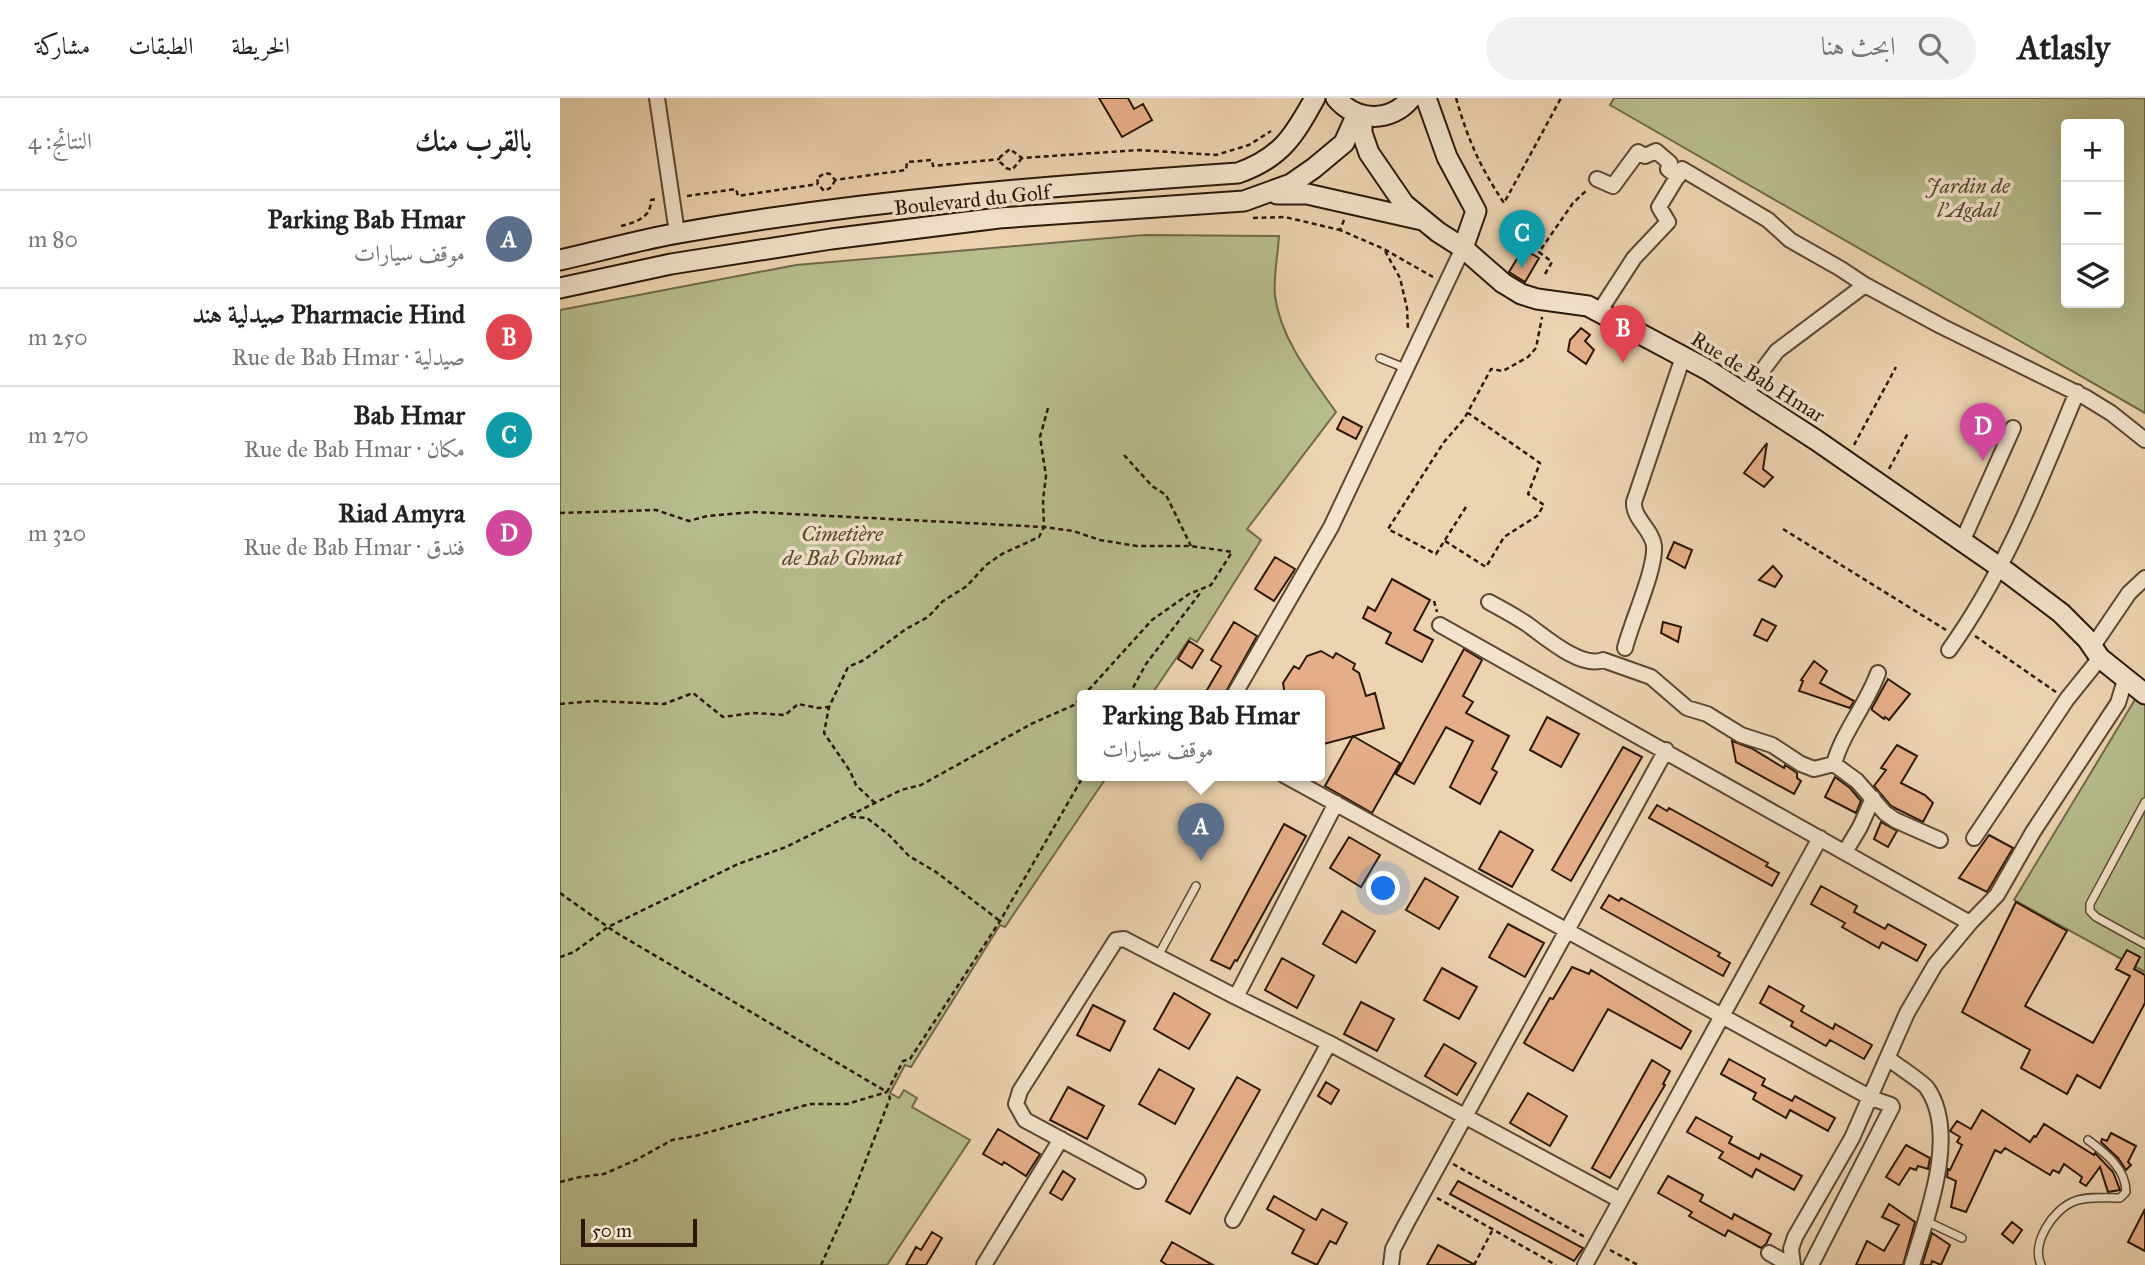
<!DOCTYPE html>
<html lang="ar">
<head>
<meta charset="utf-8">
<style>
  :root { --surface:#fff; --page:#f2f2f2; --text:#222; --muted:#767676; --line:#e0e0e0; --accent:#db2777 }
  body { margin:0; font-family:"IM FELL Great Primer",Amiri,serif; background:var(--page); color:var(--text); direction:rtl }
  .controls { position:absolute; right:21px; top:21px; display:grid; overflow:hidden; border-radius:7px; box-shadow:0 7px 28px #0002 }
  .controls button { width:63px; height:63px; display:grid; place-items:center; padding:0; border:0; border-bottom:2px solid var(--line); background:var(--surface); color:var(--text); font:35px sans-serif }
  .scale { position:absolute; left:21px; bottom:18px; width:116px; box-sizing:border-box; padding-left:7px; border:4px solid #2b1808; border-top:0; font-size:19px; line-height:24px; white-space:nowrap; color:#2b1808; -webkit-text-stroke:5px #f3e3cc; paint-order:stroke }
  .you { position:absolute; left:824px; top:791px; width:24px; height:24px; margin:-18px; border:5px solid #fff; border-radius:50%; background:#1a73e8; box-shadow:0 0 0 10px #1a73e833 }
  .badge { display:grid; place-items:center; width:46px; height:46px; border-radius:50%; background:var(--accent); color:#fff; font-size:23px; font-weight:700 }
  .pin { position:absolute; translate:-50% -58px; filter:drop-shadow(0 2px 4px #0008) }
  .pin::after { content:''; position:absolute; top:37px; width:24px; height:21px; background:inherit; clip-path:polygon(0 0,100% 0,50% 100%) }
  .popup { position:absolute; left:517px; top:592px; width:248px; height:91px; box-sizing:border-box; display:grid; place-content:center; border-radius:7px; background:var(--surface); filter:drop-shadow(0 2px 5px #0005); font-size:23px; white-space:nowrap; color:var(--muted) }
  .popup b { font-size:26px; color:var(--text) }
  .popup::after { content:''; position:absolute; left:50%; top:100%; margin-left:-14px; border:14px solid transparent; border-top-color:var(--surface) }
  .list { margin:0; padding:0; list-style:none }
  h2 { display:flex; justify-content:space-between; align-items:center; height:91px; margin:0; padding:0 28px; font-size:30px }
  h2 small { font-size:23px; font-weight:400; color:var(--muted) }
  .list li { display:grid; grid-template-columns:46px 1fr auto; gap:21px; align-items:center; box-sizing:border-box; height:98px; padding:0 28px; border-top:2px solid var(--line) }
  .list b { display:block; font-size:26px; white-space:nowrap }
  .list p { margin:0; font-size:23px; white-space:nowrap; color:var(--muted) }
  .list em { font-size:23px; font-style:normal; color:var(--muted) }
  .icon { flex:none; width:38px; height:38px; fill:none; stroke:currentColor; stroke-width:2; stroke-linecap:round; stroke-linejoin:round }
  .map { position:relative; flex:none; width:1585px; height:1167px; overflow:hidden; direction:ltr }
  header { display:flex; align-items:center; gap:42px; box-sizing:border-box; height:98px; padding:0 35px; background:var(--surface); border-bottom:2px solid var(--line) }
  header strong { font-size:33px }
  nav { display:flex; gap:38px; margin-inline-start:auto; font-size:24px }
  .search { width:490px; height:63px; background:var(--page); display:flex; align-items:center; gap:18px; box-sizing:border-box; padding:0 24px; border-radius:38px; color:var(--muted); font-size:26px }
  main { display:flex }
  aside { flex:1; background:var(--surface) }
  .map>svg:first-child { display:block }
  .green { fill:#b7bd8d; stroke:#716a4a; stroke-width:2; fill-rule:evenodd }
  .building { fill:#e6ae88; stroke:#2b1808; stroke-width:2 }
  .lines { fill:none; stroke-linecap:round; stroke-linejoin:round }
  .lane-casing { stroke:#5c4732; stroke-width:10 }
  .street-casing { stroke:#5c4732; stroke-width:18 }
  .secondary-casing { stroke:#2b1808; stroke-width:23 }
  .path { stroke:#2b1808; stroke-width:2.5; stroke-dasharray:5 3.5; stroke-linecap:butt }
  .lane { stroke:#f3e3cc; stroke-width:7 }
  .street { stroke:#f3e3cc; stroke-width:14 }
  .secondary { stroke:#f3e3cc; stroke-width:19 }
  .labels { text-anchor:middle; stroke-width:7; stroke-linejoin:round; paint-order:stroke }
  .park-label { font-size:21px; font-style:italic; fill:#554a30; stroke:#f3e3cc }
  .street-label { font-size:21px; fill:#2b1808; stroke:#f3e3cc }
</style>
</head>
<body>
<header>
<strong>Atlasly</strong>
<div class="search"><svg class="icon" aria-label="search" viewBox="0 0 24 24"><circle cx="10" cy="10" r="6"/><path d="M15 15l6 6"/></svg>ابحث هنا</div>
<nav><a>الخريطة</a><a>الطبقات</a><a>مشاركة</a></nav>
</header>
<main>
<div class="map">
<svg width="1585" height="1167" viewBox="0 0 1585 1167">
  <rect width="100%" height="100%" fill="#edd4b1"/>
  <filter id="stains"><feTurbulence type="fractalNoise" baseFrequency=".00286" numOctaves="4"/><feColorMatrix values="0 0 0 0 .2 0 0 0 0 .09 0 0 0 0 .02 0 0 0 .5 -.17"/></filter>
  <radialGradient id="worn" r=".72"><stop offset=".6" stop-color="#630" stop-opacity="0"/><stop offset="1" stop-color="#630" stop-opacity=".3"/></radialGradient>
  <path class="green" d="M1054 0H1585V315L1050 7ZM1559 26V205H1506V26Z
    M584 137 719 138C718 157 713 180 715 198 721 242 752 280 776 314L687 431 701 442 637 544 630 540 591 597H522V677H548L445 829 440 827 351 969 345 967 330 995 339 1000 344 992 357 1000 352 1009 410 1042 327 1167H0V212L236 167Z
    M1585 585V874L1454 802Z"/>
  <path class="building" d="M539 0H568L574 11 583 6 592 22 562 39Z
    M963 151 979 160 965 184 949 174Z
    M1021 230 1030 237 1025 243 1034 252 1026 266 1008 253 1010 242Z
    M783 319 802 329 796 341 777 331Z
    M1207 345 1203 371 1213 379 1204 389 1184 375Z
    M1114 444 1132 452 1125 470 1107 460Z
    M715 459 735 471 714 503 695 491Z
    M1213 468 1222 478 1215 489 1199 482Z
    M832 481 870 502 854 532 873 542 862 564 826 545 831 535 803 520 808 509 815 513Z
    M1202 521 1216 528 1207 543 1194 537Z
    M674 524 697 538 664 597H644L661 568 651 562Z
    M1103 524 1121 529 1118 544 1101 535Z
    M629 543 643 552 632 570 618 561Z
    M904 551 922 562 903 598 913 604 906 615 949 638 932 671 937 674 920 706 890 689 913 643 886 629 854 686 836 676Z
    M761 553 773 560 776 555 795 566 793 571 799 575 806 598 815 595 824 630 760 647V597H725L723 585 734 568 739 571 747 558Z
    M1254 563 1267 573 1260 585 1294 603 1290 610 1239 593 1243 583 1241 582Z
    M1328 581 1350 596 1329 622 1325 619 1324 621 1312 612V610Z
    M987 619 1019 636 1001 669 970 652Z
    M793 638 840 665 812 715 765 688Z
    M1172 643 1191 650 1224 670 1225 667 1237 675V680L1241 683 1234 696 1176 664Z
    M1337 647 1357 658 1341 685 1365 697 1373 705 1363 724 1331 708 1314 688 1326 672 1321 670Z
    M1063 649 1082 659 1011 783 992 772Z
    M1275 679 1290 690 1301 703 1296 715 1265 699Z
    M1097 707 1107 713 1109 710 1208 765 1206 768 1219 775 1212 788 1089 720Z
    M1321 724 1337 733 1328 749 1314 741Z
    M724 726 746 738 677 863 675 862 670 871 651 862Z
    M940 733 973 752 952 789 919 771Z
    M1429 737 1453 750 1427 794 1399 780Z
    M789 739 820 757 801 789 770 770Z
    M865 780 898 799 879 831 846 812Z
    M1261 788 1297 808 1294 814 1325 831 1328 826 1366 847 1357 863 1322 844 1319 850 1282 829 1285 825 1251 806Z
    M1049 797 1059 803 1061 800 1160 855 1158 858 1170 865 1163 878 1041 810Z
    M1456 804 1507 833 1465 908 1533 945 1570 878 1556 871 1567 852 1580 859 1574 871 1585 877V905L1540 990 1517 977 1507 996 1461 970 1470 952 1402 914Z
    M782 813 815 833 796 865 763 846Z
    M948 826 984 845 965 879 929 859Z
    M722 860 754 878 737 910 705 892Z
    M1012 869 1029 876 1031 872 1131 933 1121 951 1048 911 1013 973 964 945 990 900 993 901Z
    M882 870 917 889 899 921 864 902Z
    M1209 888 1244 908 1241 913 1273 931 1275 926 1312 947 1304 961 1270 942 1266 948 1231 928 1233 924 1200 905Z
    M614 895 650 916 629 951 594 931Z
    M801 904 834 921 817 953 784 936Z
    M533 907 565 923 550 953 517 937Z
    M884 946 916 965 897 997 865 978Z
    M1169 961 1205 981 1202 987 1232 1003 1235 998 1275 1020 1268 1033 1230 1012 1226 1020 1193 1001 1196 995 1161 976Z
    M1092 962 1110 973 1103 986 1105 987 1050 1080 1032 1070Z
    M599 971 634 991 615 1026 579 1006Z
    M677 979 700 992 630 1116 606 1103Z
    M766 984 779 992 771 1006 758 998Z
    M508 989 544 1008 527 1041 490 1022Z
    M968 995 1007 1018 990 1048 950 1025Z
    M1422 1012 1470 1044 1474 1038 1476 1039 1484 1026 1534 1057 1535 1055 1553 1074 1560 1092 1548 1094 1540 1069 1526 1088 1520 1084 1522 1079 1504 1066 1499 1075 1493 1072 1490 1077 1445 1050 1441 1055 1435 1052 1406 1114 1391 1109 1396 1083 1387 1079 1388 1071 1390 1072 1402 1047 1397 1044 1400 1039 1390 1033 1397 1023 1411 1031Z
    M1136 1019 1172 1039 1169 1045 1199 1061 1201 1056 1242 1078 1234 1092 1196 1071 1192 1079 1159 1060 1163 1054 1127 1034Z
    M438 1031 480 1056 466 1078 444 1064 442 1067 423 1056Z
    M1551 1035 1576 1048 1568 1064 1571 1067 1566 1072 1558 1060 1541 1044 1542 1041 1547 1043Z
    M1346 1047 1370 1060 1368 1071 1358 1068 1356 1072 1350 1070 1339 1087 1326 1079Z
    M503 1073 515 1081 502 1102 490 1095Z
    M1108 1078 1143 1097 1140 1103 1172 1121 1174 1116 1211 1136 1206 1146 1201 1150 1168 1132 1165 1138 1129 1118 1132 1114 1098 1095Z
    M898 1083 1023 1150 1014 1163 890 1096Z
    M714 1098 756 1122 762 1111 787 1125 776 1146 770 1143 757 1167 732 1155 744 1132 707 1111Z
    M1329 1106 1355 1124 1343 1167H1296L1307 1143 1324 1153 1339 1127 1322 1119Z
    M1585 1111V1153L1568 1144Z
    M1452 1124 1462 1132 1453 1145 1442 1136Z
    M372 1134 382 1140 366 1167H346L356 1149 361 1152Z
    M1372 1135 1390 1147 1381 1167 1372 1163 1371 1167H1362Z
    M612 1144 653 1167H607L601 1163Z
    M878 1147 915 1167H867Z"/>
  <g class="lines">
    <g class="lane-casing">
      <path id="lane" d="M820 260 845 270
        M1585 704 1530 806V813L1536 819 1585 846
        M598 858 636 788
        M1366 1123 1402 1140
        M1481 1167C1471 1145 1493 1111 1515 1103 1527 1098 1547 1100 1560 1100L1566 1094C1566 1070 1545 1055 1528 1042"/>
    </g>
    <g class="street-casing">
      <path id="street" d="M97 0 117 135
        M1037 81 1053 88 1078 54 1085 58 1096 53 1110 65 1108 71 1118 79
        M1039 214 1074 160 1108 124 1099 109 1122 71 1208 122 1230 142 1281 171 1305 187 1381 228 1525 299 1551 315 1585 342
        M1184 297 1217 253 1305 187
        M1402 444 1453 330
        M929 504C942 511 955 518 967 526 984 538 1021 571 1043 562L1091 579 1127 610 1147 616 1181 637 1212 647 1241 666 1254 671 1274 666 1297 683 1325 715 1335 722 1380 742
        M880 527 1410 825
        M1533 548 1569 495 1585 480
        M1065 550C1071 525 1096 471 1094 448 1092 431 1073 421 1074 404L1123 259
        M1389 552C1445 474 1480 383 1517 294
        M674 597 771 429 903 150
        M1274 666C1282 635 1307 606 1318 575
        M724 677 1311 1000 1331 1007 1332 1009 1251 1167
        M776 705 676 899 769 945 1060 1102
        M1414 740 1507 601 1540 560
        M1285 754 1300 729 1313 700
        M1329 961C1336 967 1364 985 1367 990 1399 1036 1367 1118 1352 1167
        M578 1083 465 1022 456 1006 460 993 556 842 564 841 676 899
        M673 1122 769 945
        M1209 1155 1230 1167
        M424 1167 501 1041
        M831 1167 833 1151 846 1126 1106 652
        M1025 1167 1260 740
        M1233 1167 1231 1151 1235 1139 1292 1040 1347 915 1375 867 1410 825 1437 797 1473 734 1558 605 1565 582"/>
    </g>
    <g class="secondary-casing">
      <path id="secondary" d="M776 0C796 24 831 25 851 0
        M866 0 887 59 916 113 903 150
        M802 17V35L809 55 844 106 878 134 903 150 943 185 961 196 977 201 1028 208 1148 272 1256 342 1448 475 1501 515 1527 541 1540 560 1585 596
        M717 96H747L862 122
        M0 162C40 153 79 142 119 135 304 102 491 88 678 75 721 60 734 38 755 0
        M0 190 111 166 271 141 439 120 684 103 731 86 754 70 784 45 797 16"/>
    </g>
    <path class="path" d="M896 0C908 42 920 69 944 105L1001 0
      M462 60 452 72 446 70 440 64V59L450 51 462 60 579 52 656 57 689 47 711 33
      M275 82 272 89 264 93 258 86 257 80 265 75 270 76 275 82 346 72 347 64 372 62 373 68 440 61
      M127 98 176 91 178 98 258 86
      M693 120 725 119 780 132
      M784 122 780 132 824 151 873 179
      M61 128C76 124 91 120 91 102L96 101
      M825 153 840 180 847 210 848 232
      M985 176 992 164 979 154 1013 105 1028 91
      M1294 347 1336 269
      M564 357 592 388 606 397 631 448
      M1329 371 1348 335
      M906 409 876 456 828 431 884 344 904 321 931 271 943 273 968 259 976 250 982 219
      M0 415 96 412 129 423 147 418 194 414 484 429 513 433 540 442 577 448H631L672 454 651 487 629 496 592 522 524 597
      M1223 431 1386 532
      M885 443 926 469 944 439 977 418 984 407 968 396 980 365 908 315
      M874 503 877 514
      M1415 538 1496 594
      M569 597 586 566 641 494
      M0 606 34 603 104 606 133 595 163 619 193 615 225 617 238 606 258 610 268 609
      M315 705 296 687 290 673 264 635 269 609 288 569 304 562 346 531 368 519 383 503 407 488 426 467 442 456 479 439 484 429 483 402 486 378 480 339 488 310
      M291 719 307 720 329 737 349 758 376 774 440 823
      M0 795 55 834 327 994
      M0 859 14 854 48 829 178 766 226 749 341 692 361 687 471 626 514 607 522 599
      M893 1066 1025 1139
      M0 1084 20 1079 44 1076 76 1062 112 1042 135 1038 250 1006H287L327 994
      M877 1100 996 1167
      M1050 1152 1078 1167
      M261 1167 290 1103 330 1000 327 994 343 963 350 961 440 823 524 677
      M914 1167 932 1133"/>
    <use href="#lane" class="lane"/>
    <use href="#street" class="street"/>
    <use href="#secondary" class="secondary"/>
  </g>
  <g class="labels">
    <g class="park-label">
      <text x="1408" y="95">Jardin de<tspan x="1408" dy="24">l'Agdal</tspan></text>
      <text x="282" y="443">Cimetière<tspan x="282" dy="24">de Bab Ghmat</tspan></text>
    </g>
    <g class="street-label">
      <text transform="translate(412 102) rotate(-6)" y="7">Boulevard du Golf</text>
      <text transform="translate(1198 279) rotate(32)" y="7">Rue de Bab Hmar</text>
    </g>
  </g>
  <rect width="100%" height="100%" filter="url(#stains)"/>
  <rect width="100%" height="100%" fill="url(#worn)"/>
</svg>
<div class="controls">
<button>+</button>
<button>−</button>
<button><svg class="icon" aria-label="layers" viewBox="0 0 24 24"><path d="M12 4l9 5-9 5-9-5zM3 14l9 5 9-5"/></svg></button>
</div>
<div class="scale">50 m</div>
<div class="you"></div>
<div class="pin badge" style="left:641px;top:763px;background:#5c6f8a">A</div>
<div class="popup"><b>Parking Bab Hmar</b>موقف سيارات</div>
<div class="pin badge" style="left:1063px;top:265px;background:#e0444e">B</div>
<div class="pin badge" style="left:962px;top:170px;background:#0f9aa8">C</div>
<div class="pin badge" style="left:1423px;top:363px;background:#d1479c">D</div>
</div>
<aside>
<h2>بالقرب منك<small>النتائج: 4</small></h2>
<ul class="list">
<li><span class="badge" style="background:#5c6f8a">A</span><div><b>Parking Bab Hmar</b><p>موقف سيارات</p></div><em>80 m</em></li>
<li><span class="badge" style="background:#e0444e">B</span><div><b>Pharmacie Hind صيدلية هند</b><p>صيدلية · Rue de Bab Hmar</p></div><em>250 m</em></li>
<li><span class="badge" style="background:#0f9aa8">C</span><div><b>Bab Hmar</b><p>مكان · Rue de Bab Hmar</p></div><em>270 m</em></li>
<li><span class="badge" style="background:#d1479c">D</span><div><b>Riad Amyra</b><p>فندق · Rue de Bab Hmar</p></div><em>320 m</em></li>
</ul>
</aside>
</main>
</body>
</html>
